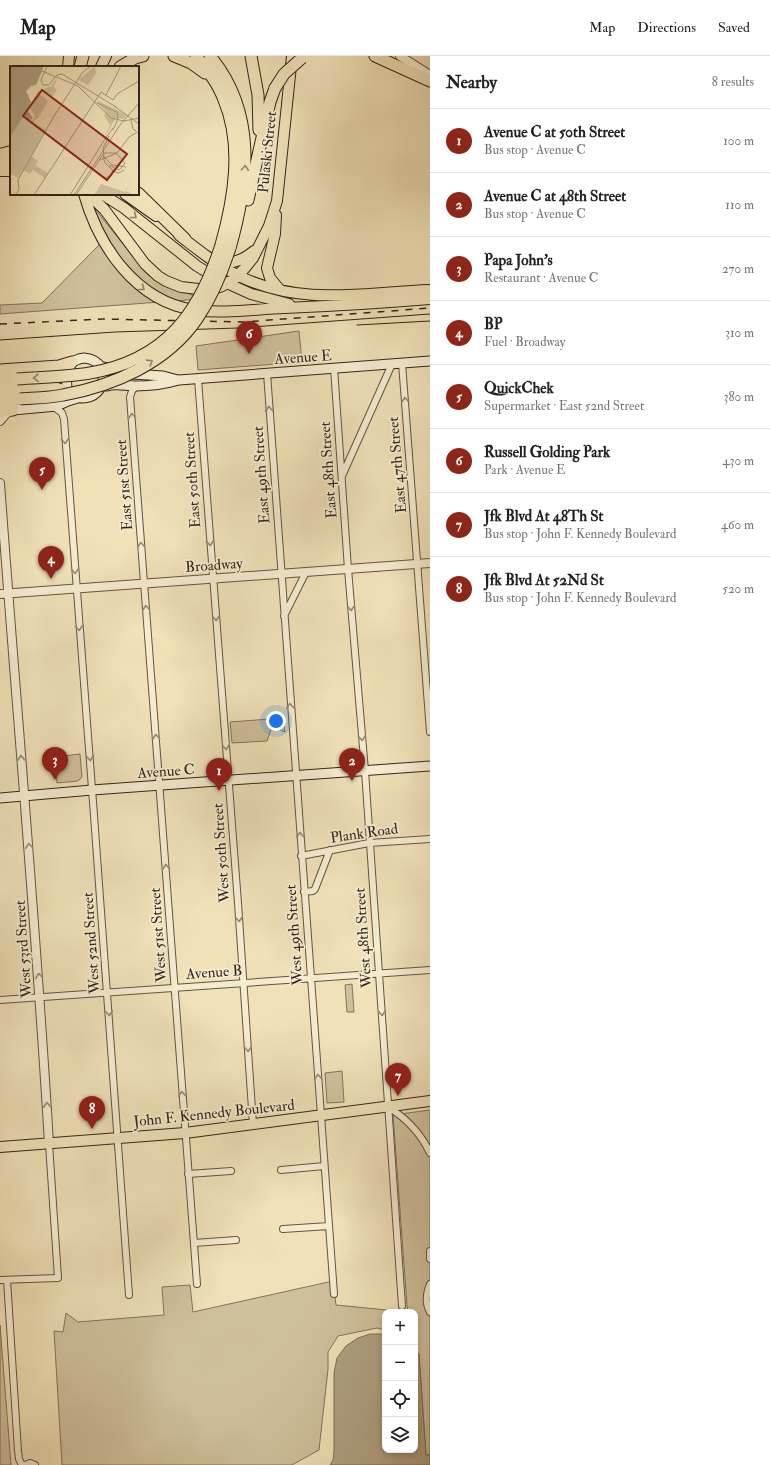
<!DOCTYPE html>
<html lang="en">
<head>
<meta charset="utf-8">
<style>
  :root { --surface:#fff; --page:#f2f2f2; --text:#222; --muted:#767676; --line:#e0e0e0; --accent:#8f2418 }
  body { margin:0; font-family:"IM FELL Double Pica",serif; background:var(--page); color:var(--text) }
  .controls { position:absolute; right:12px; bottom:12px; display:grid; overflow:hidden; border-radius:8px; box-shadow:0 2px 6px #0003 }
  .controls button { width:36px; height:36px; display:grid; place-items:center; padding:0; border:0; border-bottom:1px solid var(--line); background:var(--surface); color:var(--text); font:20px sans-serif }
  .you { position:absolute; left:276px; top:665px; width:14px; height:14px; margin:-10px; border:3px solid #fff; border-radius:50%; background:#1a73e8; box-shadow:0 0 0 6px #1a73e833 }
  .badge { display:grid; place-items:center; width:26px; height:26px; border-radius:50%; background:var(--accent); color:#fff; font-size:13px; font-weight:700 }
  .pin { position:absolute; translate:-50% -33px; filter:drop-shadow(0 1px 2px #0008) }
  .pin::after { content:''; position:absolute; top:21px; width:14px; height:12px; background:inherit; clip-path:polygon(0 0,100% 0,50% 100%) }
  .list { margin:0; padding:0; list-style:none }
  h2 { display:flex; justify-content:space-between; align-items:center; height:52px; margin:0; padding:0 16px; font-size:17px }
  h2 small { font-size:13px; font-weight:400; color:var(--muted) }
  .list li { display:grid; grid-template-columns:26px 1fr auto; gap:12px; align-items:center; box-sizing:border-box; height:64px; padding:0 16px; border-top:1px solid var(--line) }
  .list b { display:block; font-size:15px; white-space:nowrap }
  .list p { margin:0; font-size:13px; white-space:nowrap; color:var(--muted) }
  .list em { font-size:13px; font-style:normal; color:var(--muted) }
  .icon { flex:none; width:22px; height:22px; fill:none; stroke:currentColor; stroke-width:2; stroke-linecap:round; stroke-linejoin:round }
  .map { position:relative; flex:none; width:430px; height:1409px; overflow:hidden }
  header { display:flex; align-items:center; gap:24px; box-sizing:border-box; height:56px; padding:0 20px; background:var(--surface); border-bottom:1px solid var(--line) }
  header strong { font-size:19px }
  nav { display:flex; gap:22px; margin-inline-start:auto; font-size:14px }
  main { display:flex }
  aside { flex:1; background:var(--surface) }
  .map>svg:first-child { display:block }
  .green { fill:#d0c19d; stroke:#82735e }
  .water { fill:#b0a183; stroke:#7e6f5b }
  .lines { fill:none; stroke-linecap:round; stroke-linejoin:round }
  .minor-casing { stroke:#635444; stroke-width:8 }
  .tertiary-casing { stroke:#635444; stroke-width:10 }
  .secondary-casing { stroke:#34251e; stroke-width:11 }
  .primary-casing { stroke:#34251e; stroke-width:12 }
  .trunk-casing { stroke:#34251e; stroke-width:12 }
  .motorway-casing { stroke:#34251e; stroke-width:13 }
  .minor { stroke:#f5ecd0; stroke-width:6 }
  .tertiary { stroke:#f5ecd0; stroke-width:8 }
  .secondary { stroke:#f5ecd0; stroke-width:9 }
  .primary { stroke:#f0e1b7; stroke-width:10 }
  .trunk { stroke:#f0e1b7; stroke-width:10 }
  .motorway { stroke:#f0e1b7; stroke-width:11 }
  .tram { stroke:#34251e; stroke-width:1 }
  .rail { stroke:#34251e; stroke-width:1.5; stroke-dasharray:7 7; stroke-linecap:butt }
  .motorway-bridge-casing { stroke:#34251e; stroke-width:13; stroke-linecap:butt }
  .motorway-bridge { stroke:#f0e1b7; stroke-width:11 }
  .oneway { stroke:#92836a }
  .oneway2 { stroke:#948877 }
  .labels { text-anchor:middle; stroke-width:3.5; stroke-linejoin:round; paint-order:stroke }
  .street-label { font-size:15px; fill:#34251e; stroke:#f5ecd0 }
  .inset-road { fill:none; stroke:#a5967a; stroke-width:1 }
  .view { fill:#8f2418; fill-opacity:0.15; stroke:#8f2418; stroke-width:2 }
  .inset-edge { fill:none; stroke:#34251e; stroke-width:2 }
</style>
</head>
<body>
<header>
<strong>Map</strong>
<nav><a>Map</a><a>Directions</a><a>Saved</a></nav>
</header>
<main>
<div class="map">
<svg width="430" height="1409" viewBox="0 0 430 1409">
  <rect width="100%" height="100%" fill="#f0e1b7"/>
  <filter id="stains"><feTurbulence type="fractalNoise" baseFrequency=".005" numOctaves="4"/><feColorMatrix values="0 0 0 0 .2 0 0 0 0 .09 0 0 0 0 .02 0 0 0 .5 -.17"/></filter>
  <radialGradient id="worn" r=".72"><stop offset=".6" stop-color="#630" stop-opacity="0"/><stop offset="1" stop-color="#630" stop-opacity=".3"/></radialGradient>
  <path class="green" d="M87 146 91 148 147 218 200 243 0 258V249L42 247 99 189Z
    M299 275 302 306 198 314 196 290Z
    M283 662 285 676 272 671 267 685 232 687 230 666Z
    M80 698 82 721 78 725 57 727 55 701Z
    M352 928 354 956H347L345 929Z
    M342 1015 344 1046 327 1047 325 1017Z
    M430 1054V1399H426L419 1299 415 1292V1256H408L407 1249 393 1059Z
    M333 1225 336 1249 407 1256H385V1274L377 1272 338 1280 328 1296V1313L319 1394 292 1409H62L54 1275 63 1276 66 1257 78 1266 164 1259 162 1231 190 1229 193 1256Z
    M0 1269 11 1409H0Z"/>
  <path class="water" d="M370 1278H385V1394H415V1292L419 1299 426 1399H430V1409H330L333 1404 334 1396V1317L337 1302 346 1290 358 1282Z"/>
  <g class="lines">
    <g class="minor-casing">
      <path id="minor" d="M402 307 430 676
        M334 312 348 513 365 715 402 1250
        M267 317 334 1238
        M198 323 238 847 253 1068
        M136 330 132 335 130 341 197 1228
        M54 351 62 357 64 363 93 746 129 1239
        M342 420 392 308
        M284 560 306 516
        M301 800 369 787 430 783
        M304 836 313 835 315 833 330 794
        M0 944 430 914
        M388 1051C406 1062 421 1078 430 1097
        M281 1114 324 1110
        M188 1118 231 1115
        M283 1173 329 1170
        M194 1187 236 1184
        M430 1195V1203
        M0 1224 58 1222 49 1088
        M7 1224 18 1395 19 1403 22 1409
        M430 1228C426 1238 425 1247 430 1256
        M25 1409 30 1407 35 1409"/>
    </g>
    <g class="tertiary-casing">
      <path id="tertiary" d="M400 0 430 19
        M0 365 6 358 11 355
        M0 427C16 647 36 867 49 1088
        M0 538 430 507"/>
    </g>
    <g class="secondary-casing">
      <path id="secondary" d="M84 302C119 305 102 358 68 337 65 326 67 316 72 306L79 303Z
        M104 311 117 317 163 320 178 324
        M107 330C116 327 126 330 135 330 150 330 165 328 179 324L430 305
        M13 354 57 350 68 345 78 342
        M0 742 92 734 430 710"/>
    </g>
    <g class="primary-casing">
      <path id="primary" d="M0 1091 185 1077 430 1045"/>
    </g>
    <g class="trunk-casing">
      <path id="trunk" d="M68 11 69 0
        M101 11 106 0
        M0 98 11 95
        M0 105H11
        M0 115H11
        M84 138C99 191 136 245 194 254 224 258 255 253 285 252 333 250 382 247 430 243
        M88 138 104 153 145 208 158 220 166 225 181 231 207 234 220 231 233 224 245 212 253 202 269 170 277 145 292 0
        M102 138 124 152 197 210 218 223 251 238 289 248
        M125 138 156 160
        M276 159 275 178 267 212 270 222 280 234
        M179 179C198 194 217 209 239 220 302 251 364 236 430 234
        M217 205C231 210 243 204 254 195"/>
    </g>
    <g class="motorway-casing">
      <path id="motorway" d="M174 0 191 7 205 17
        M196 0C207 13 218 27 224 44 243 89 234 143 221 189
        M210 0C257 56 249 126 230 192
        M251 0 258 39 259 74
        M375 0 430 25
        M80 11 83 0
        M120 11 135 2 143 0
        M138 137 185 183
        M248 144 270 46 275 32
        M0 314 59 310 72 306
        M0 324 17 323
        M0 335C19 333 52 326 68 337
        M0 345 20 343
        M0 355 13 354"/>
    </g>
    <use href="#minor" class="minor"/>
    <use href="#tertiary" class="tertiary"/>
    <use href="#secondary" class="secondary"/>
    <use href="#primary" class="primary"/>
    <use href="#trunk" class="trunk"/>
    <use href="#motorway" class="motorway"/>
    <path class="tram" d="M357 269 430 265
      M0 284 115 276 238 272 430 258"/>
    <path class="rail" d="M0 268 103 263 244 266 430 252"/>
    <g class="motorway-bridge-casing">
      <path id="motorway-bridge" d="M275 32 284 18 302 2
        M17 323C41 321 66 321 90 317 165 304 199 258 221 189
        M20 343C34 342 49 342 63 339 113 330 167 307 197 263 212 241 222 217 230 192"/>
    </g>
    <use href="#motorway-bridge" class="motorway-bridge"/>
  </g>
  <defs><path id="oneway-chevron" d="M-2-3.5L2.5 0L-2 3.5" fill="none" stroke-width="1.6" stroke-linecap="round" stroke-linejoin="round"/></defs>
  <g class="oneway">
    <use href="#oneway-chevron" transform="translate(245 112) rotate(-87)"/>
    <use href="#oneway-chevron" transform="translate(134 160) rotate(38)"/>
    <use href="#oneway-chevron" transform="translate(142 232) rotate(38)"/>
    <use href="#oneway-chevron" transform="translate(150 306) rotate(-32)"/>
    <use href="#oneway-chevron" transform="translate(36 322) rotate(176)"/>
  </g>
  <g class="oneway2">
    <use href="#oneway-chevron" transform="translate(405 344) rotate(-95)"/>
    <use href="#oneway-chevron" transform="translate(269 353) rotate(-94)"/>
    <use href="#oneway-chevron" transform="translate(132 360) rotate(-94)"/>
    <use href="#oneway-chevron" transform="translate(65 385) rotate(86)"/>
    <use href="#oneway-chevron" transform="translate(210 487) rotate(86)"/>
    <use href="#oneway-chevron" transform="translate(141 489) rotate(-94)"/>
    <use href="#oneway-chevron" transform="translate(75 515) rotate(86)"/>
    <use href="#oneway-chevron" transform="translate(146 552) rotate(-95)"/>
    <use href="#oneway-chevron" transform="translate(351 552) rotate(85)"/>
    <use href="#oneway-chevron" transform="translate(216 562) rotate(85)"/>
    <use href="#oneway-chevron" transform="translate(79 572) rotate(85)"/>
    <use href="#oneway-chevron" transform="translate(290 650) rotate(-94)"/>
    <use href="#oneway-chevron" transform="translate(156 681) rotate(-94)"/>
    <use href="#oneway-chevron" transform="translate(362 682) rotate(85)"/>
    <use href="#oneway-chevron" transform="translate(226 691) rotate(85)"/>
    <use href="#oneway-chevron" transform="translate(21 702) rotate(-94)"/>
    <use href="#oneway-chevron" transform="translate(90 702) rotate(85)"/>
    <use href="#oneway-chevron" transform="translate(300 779) rotate(-94)"/>
    <use href="#oneway-chevron" transform="translate(29 790) rotate(-95)"/>
    <use href="#oneway-chevron" transform="translate(166 811) rotate(-94)"/>
    <use href="#oneway-chevron" transform="translate(239 863) rotate(86)"/>
    <use href="#oneway-chevron" transform="translate(39 920) rotate(-95)"/>
    <use href="#oneway-chevron" transform="translate(109 957) rotate(86)"/>
    <use href="#oneway-chevron" transform="translate(382 957) rotate(86)"/>
    <use href="#oneway-chevron" transform="translate(248 993) rotate(86)"/>
    <use href="#oneway-chevron" transform="translate(318 1021) rotate(-94)"/>
    <use href="#oneway-chevron" transform="translate(182 1038) rotate(-94)"/>
    <use href="#oneway-chevron" transform="translate(47 1049) rotate(-93)"/>
  </g>
  <g class="labels">
    <g class="street-label">
      <text transform="translate(267 96) rotate(-84)" y="5">Pulaski Street</text>
      <text transform="translate(303 301) rotate(-4)" y="5">Avenue E</text>
      <text transform="translate(397 409) rotate(-95)" y="5">East 47th Street</text>
      <text transform="translate(328 414) rotate(-94)" y="5">East 48th Street</text>
      <text transform="translate(261 419) rotate(-94)" y="5">East 49th Street</text>
      <text transform="translate(192 424) rotate(-94)" y="5">East 50th Street</text>
      <text transform="translate(124 429) rotate(-94)" y="5">East 51st Street</text>
      <text transform="translate(214 509) rotate(-4)" y="5">Broadway</text>
      <text transform="translate(166 715) rotate(-4)" y="5">Avenue C</text>
      <text transform="translate(364 777) rotate(-8)" y="5">Plank Road</text>
      <text transform="translate(221 797) rotate(-94)" y="5">West 50th Street</text>
      <text transform="translate(158 879) rotate(-94)" y="5">West 51st Street</text>
      <text transform="translate(294 879) rotate(-94)" y="5">West 49th Street</text>
      <text transform="translate(363 882) rotate(-94)" y="5">West 48th Street</text>
      <text transform="translate(91 887) rotate(-94)" y="5">West 52nd Street</text>
      <text transform="translate(23 893) rotate(-94)" y="5">West 53rd Street</text>
      <text transform="translate(214 916) rotate(-4)" y="5">Avenue B</text>
      <text transform="translate(214 1057) rotate(-6)" y="5">John F. Kennedy Boulevard</text>
    </g>
  </g>
  <g transform="translate(10 10)">
    <rect width="129" height="129" fill="#f0e1b7"/>
    <path d="M85 0 86 7 78 19 68 14ZM47 12 44 21 47 24 43 30 32 25 28 27 38 35 28 52 23 56 36 64 21 90 28 95 25 99 38 107 35 112 23 104 20 108 13 104 8 112 0 107V71L14 50 21 55 24 53 25 50 19 41 28 25 41 20ZM86 34 117 49 114 53 106 52 95 70 100 59 94 50 96 46ZM120 115 116 125 123 129H84L91 118 115 126Z" fill="#d0c19d"/>
    <path d="M0 0H34L26 19 21 20 16 25 21 36 17 44 23 52 20 54 14 50 0 71Z" fill="#b0a183"/>
    <path class="inset-road" d="M20 0 68 20 101 52 114 55 129 52M37 0 31 14 33 19H39L47 9 52 8 106 41M96 29 111 0M87 37 107 46 108 53 103 64M104 40 129 58M121 54 123 63 126 65M99 70 93 82 94 91 102 99 116 101M95 73 103 62M93 90 95 97 105 106 109 107 114 104M90 94 107 87 119 71 129 65M94 113 101 109 103 104M6 129 9 123 8 114 44 50 72 7 81 0M24 129 91 26 103 34 107 28 129 15M60 129 95 73M64 129 110 59 129 37M66 129 94 87H106L115 97 109 104 99 99"/>
    <path class="view" d="M32 24 117 88 97 114 13 50Z"/>
    <rect width="129" height="129" class="inset-edge"/>
  </g>
  <rect width="100%" height="100%" filter="url(#stains)"/>
  <rect width="100%" height="100%" fill="url(#worn)"/>
</svg>
<div class="controls">
<button>+</button>
<button>−</button>
<button><svg class="icon" aria-label="locate" viewBox="0 0 24 24"><circle cx="12" cy="12" r="6"/><path d="M12 2v4M12 18v4M2 12h4M18 12h4"/></svg></button>
<button><svg class="icon" aria-label="layers" viewBox="0 0 24 24"><path d="M12 4l9 5-9 5-9-5zM3 14l9 5 9-5"/></svg></button>
</div>
<div class="you"></div>
<div class="pin badge" style="left:219px;top:735px">1</div>
<div class="pin badge" style="left:352px;top:725px">2</div>
<div class="pin badge" style="left:55px;top:724px">3</div>
<div class="pin badge" style="left:51px;top:523px">4</div>
<div class="pin badge" style="left:42px;top:434px">5</div>
<div class="pin badge" style="left:249px;top:298px">6</div>
<div class="pin badge" style="left:398px;top:1040px">7</div>
<div class="pin badge" style="left:92px;top:1073px">8</div>
</div>
<aside>
<h2>Nearby<small>8 results</small></h2>
<ul class="list">
<li><span class="badge">1</span><div><b>Avenue C at 50th Street</b><p>Bus stop · Avenue C</p></div><em>100 m</em></li>
<li><span class="badge">2</span><div><b>Avenue C at 48th Street</b><p>Bus stop · Avenue C</p></div><em>110 m</em></li>
<li><span class="badge">3</span><div><b>Papa John's</b><p>Restaurant · Avenue C</p></div><em>270 m</em></li>
<li><span class="badge">4</span><div><b>BP</b><p>Fuel · Broadway</p></div><em>310 m</em></li>
<li><span class="badge">5</span><div><b>QuickChek</b><p>Supermarket · East 52nd Street</p></div><em>380 m</em></li>
<li><span class="badge">6</span><div><b>Russell Golding Park</b><p>Park · Avenue E</p></div><em>430 m</em></li>
<li><span class="badge">7</span><div><b>Jfk Blvd At 48Th St</b><p>Bus stop · John F. Kennedy Boulevard</p></div><em>460 m</em></li>
<li><span class="badge">8</span><div><b>Jfk Blvd At 52Nd St</b><p>Bus stop · John F. Kennedy Boulevard</p></div><em>520 m</em></li>
</ul>
</aside>
</main>
</body>
</html>
